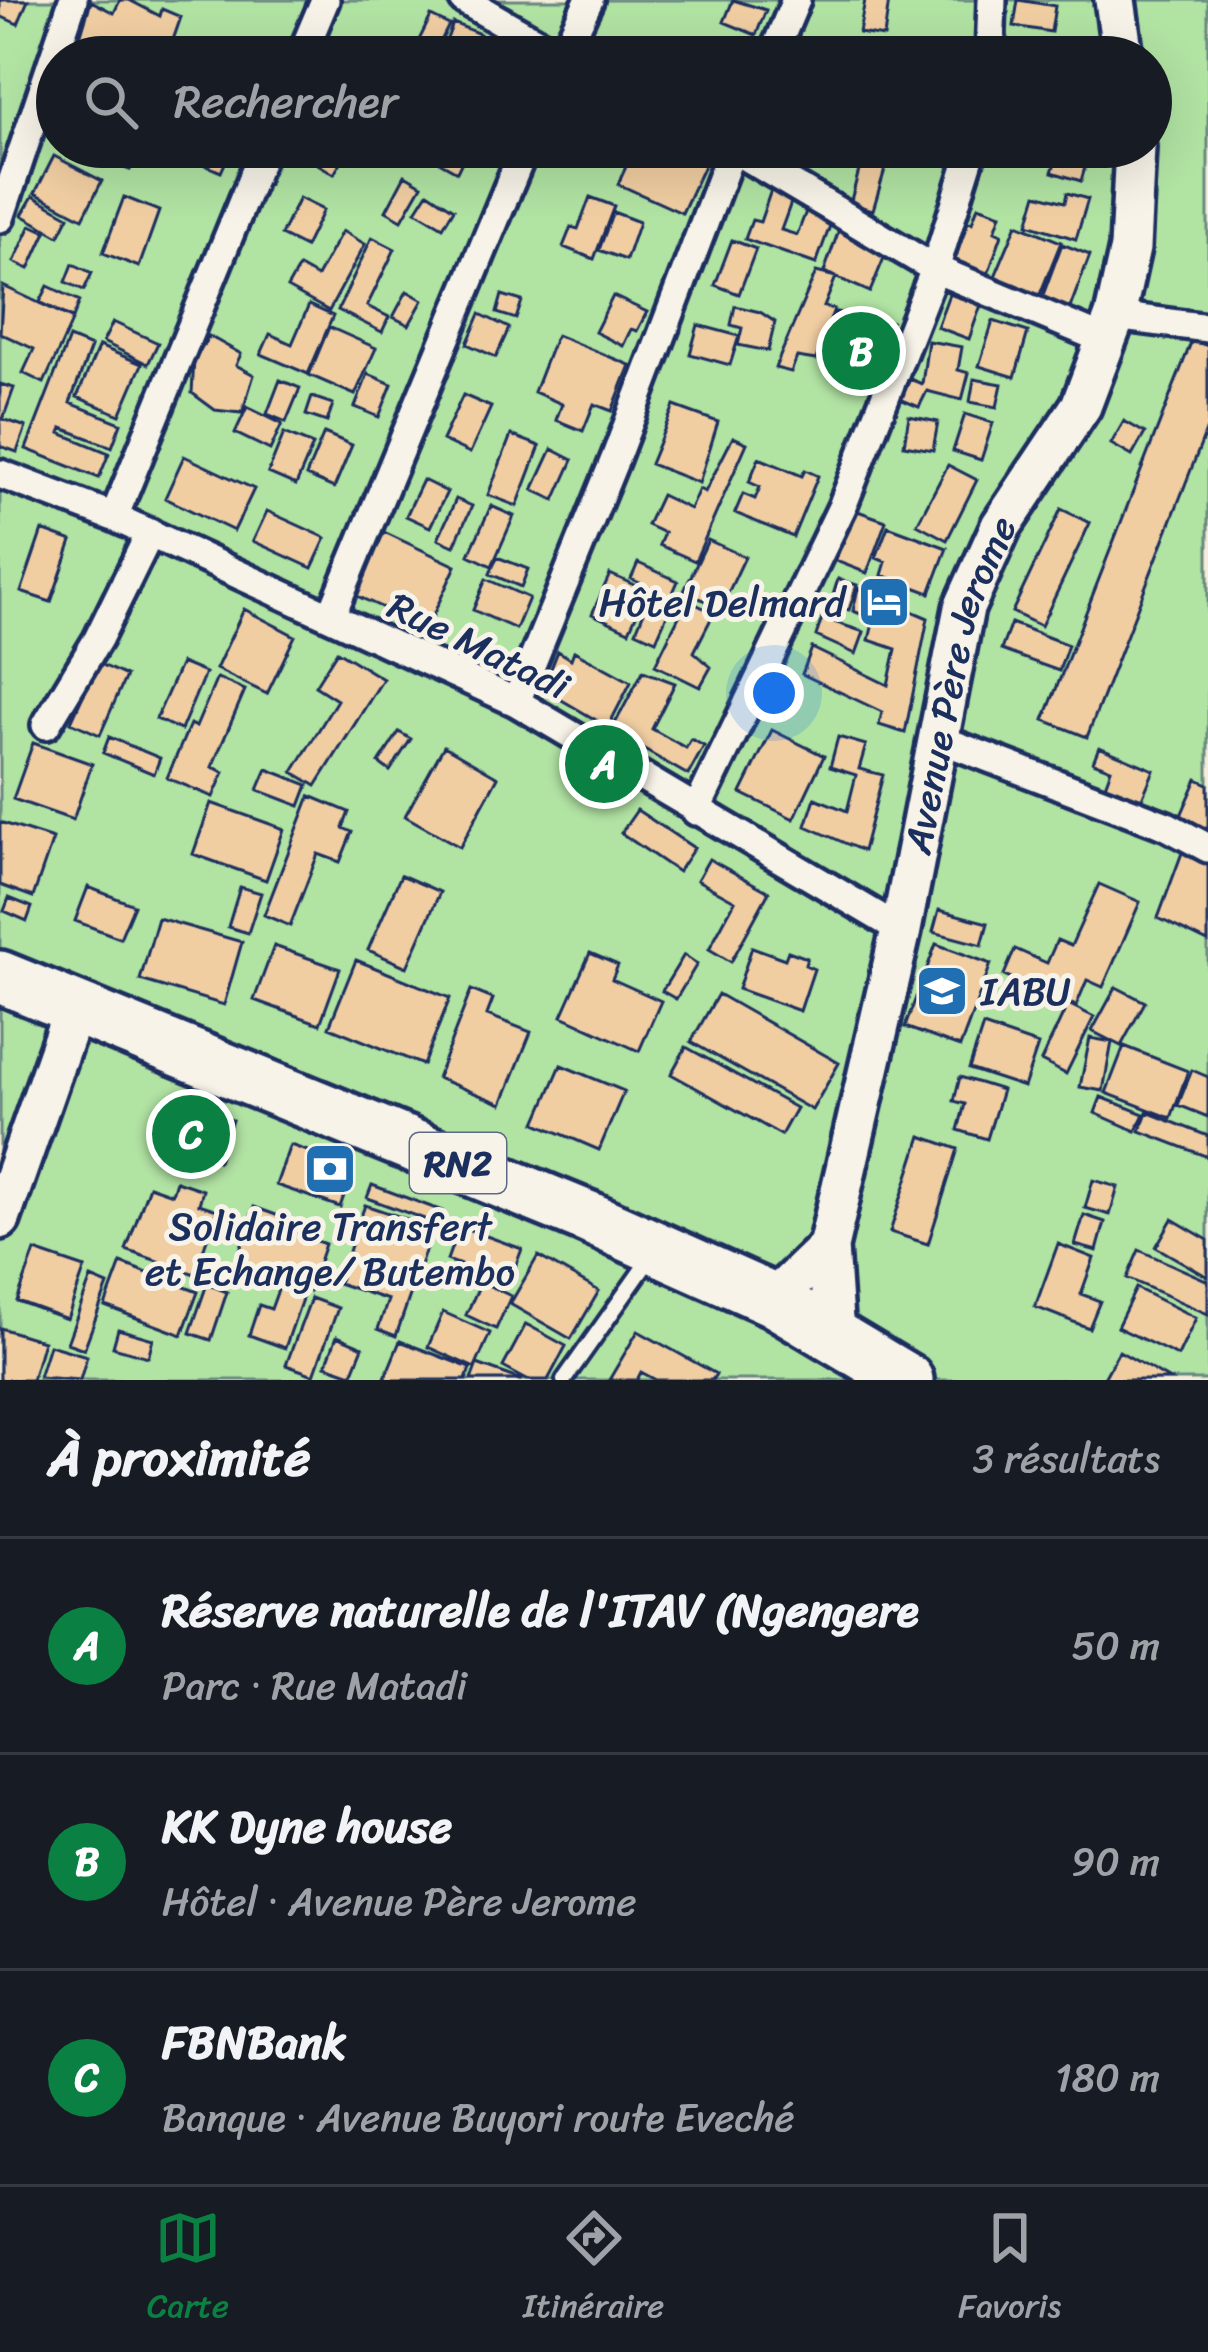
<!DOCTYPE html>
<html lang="fr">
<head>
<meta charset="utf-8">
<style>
  :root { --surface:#171b24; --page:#242831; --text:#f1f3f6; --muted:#9ea1a6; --line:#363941; --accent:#0b8043 }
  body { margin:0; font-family:Sriracha,sans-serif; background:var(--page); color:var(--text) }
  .you { position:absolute; left:774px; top:693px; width:42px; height:42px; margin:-30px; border:9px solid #fff; border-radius:50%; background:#1a73e8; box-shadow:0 0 0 18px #1a73e833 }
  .badge { display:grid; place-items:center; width:78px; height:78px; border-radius:50%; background:var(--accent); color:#fff; font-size:39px; font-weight:700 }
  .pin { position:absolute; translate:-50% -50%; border:6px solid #fff; box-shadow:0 3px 12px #0006 }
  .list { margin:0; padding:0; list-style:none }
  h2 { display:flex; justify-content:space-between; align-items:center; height:156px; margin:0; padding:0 48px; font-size:51px }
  h2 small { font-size:39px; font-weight:400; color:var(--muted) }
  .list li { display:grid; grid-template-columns:78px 1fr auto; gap:36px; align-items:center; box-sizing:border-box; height:216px; padding:0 48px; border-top:3px solid var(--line) }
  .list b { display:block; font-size:45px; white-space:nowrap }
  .list p { margin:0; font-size:39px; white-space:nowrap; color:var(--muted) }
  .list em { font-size:39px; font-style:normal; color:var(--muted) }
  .icon { flex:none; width:66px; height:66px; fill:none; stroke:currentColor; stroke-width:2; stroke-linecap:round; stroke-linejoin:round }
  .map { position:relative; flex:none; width:1208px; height:1380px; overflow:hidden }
  .search { position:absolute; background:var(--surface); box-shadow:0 12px 48px #0002; left:36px; right:36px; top:36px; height:132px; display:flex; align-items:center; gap:30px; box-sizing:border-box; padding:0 42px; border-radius:66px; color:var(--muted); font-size:45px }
  .sheet { height:804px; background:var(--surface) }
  nav { display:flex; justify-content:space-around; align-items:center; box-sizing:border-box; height:168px; border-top:3px solid var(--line); background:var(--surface); font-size:33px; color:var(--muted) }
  nav a { display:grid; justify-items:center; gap:6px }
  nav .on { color:var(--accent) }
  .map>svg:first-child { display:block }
  .green { fill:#b1e3a3; stroke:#668980; stroke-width:3; fill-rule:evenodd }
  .building { fill:#f1cea2; stroke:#1b2f5e; stroke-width:3 }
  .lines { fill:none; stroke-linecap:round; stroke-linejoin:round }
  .lane-casing { stroke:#1b2f5e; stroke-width:22 }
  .street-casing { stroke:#1b2f5e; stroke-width:36 }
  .secondary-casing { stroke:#1b2f5e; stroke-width:48 }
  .highway-casing { stroke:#1b2f5e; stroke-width:60 }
  .lane { stroke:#f7f3e8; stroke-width:14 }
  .street { stroke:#f7f3e8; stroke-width:27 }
  .secondary { stroke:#f7f3e8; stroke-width:39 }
  .highway { stroke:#f7f3e8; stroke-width:51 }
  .labels { text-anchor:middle; stroke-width:10; stroke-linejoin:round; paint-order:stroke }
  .shield { fill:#f7f3e8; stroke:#5d6a87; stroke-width:3 }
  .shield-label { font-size:36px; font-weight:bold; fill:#1b2f5e }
  .poi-label { font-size:39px; fill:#1b2f5e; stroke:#f7f3e8; text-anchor:end }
  .street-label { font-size:39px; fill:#1b2f5e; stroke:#f7f3e8 }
</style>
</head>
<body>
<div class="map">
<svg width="1208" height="1380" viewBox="0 0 1208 1380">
  <rect width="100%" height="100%" fill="#f6ecda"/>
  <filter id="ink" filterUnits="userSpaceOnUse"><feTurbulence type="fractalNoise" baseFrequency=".00833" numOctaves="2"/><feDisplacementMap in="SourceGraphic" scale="24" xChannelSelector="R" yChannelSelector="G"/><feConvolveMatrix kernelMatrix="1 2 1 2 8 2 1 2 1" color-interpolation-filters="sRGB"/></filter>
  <g filter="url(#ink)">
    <path class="green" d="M0 0H1208V1380H0ZM57 57H1151V147H57Z"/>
    <path class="building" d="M0 0H28L18 24 0 16Z
      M120 0H129L160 16 162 9 181 17 167 57 143 53 141 57H74L91 1 114 13Z
      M733 0 766 10 756 35 724 22Z
      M865 0H889L884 37 859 33Z
      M1018 0 1055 6 1051 32 1014 26Z
      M431 16 449 25 436 51 418 42Z
      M453 23 480 34 471 57H440Z
      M491 30 534 56 533 57 475 54Z
      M810 39 847 54 846 57H803Z
      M1039 43 1052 45 1050 57H1012L1014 44 1038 49Z
      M96 147H138L130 170 93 157Z
      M180 147H219L230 152 221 172 177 153Z
      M325 147H350L334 174 316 163Z
      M448 147H469L457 172 441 163Z
      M635 147H693L709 155 682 213 618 184Z
      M1058 154 1086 164 1081 181 1052 172Z
      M54 156 102 181 83 218 35 193Z
      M862 159 886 166 873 210 850 204Z
      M405 175 422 185 402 220 386 211Z
      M771 190 793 197 781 230 797 235 810 201 835 212 816 264 745 239 752 220 760 222Z
      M428 192 454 209 443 227 416 211Z
      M1067 193 1088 199 1076 239 1028 224 1037 194 1065 202Z
      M33 196 69 216 59 236 22 215Z
      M124 197 159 211 139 267 103 253Z
      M590 197 614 206 594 259 563 247 571 227 578 229Z
      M299 198 323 210 305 247 281 235Z
      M978 206 1001 214 995 231 1002 234 987 277 953 265 968 222 972 223Z
      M613 212 639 222 626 260 599 250Z
      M1017 224 1061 242 1036 304 991 286Z
      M31 225 46 232 29 269 14 262Z
      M840 227 886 253 870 292 824 272Z
      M342 231 365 244 329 311 287 288 299 267 317 277Z
      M372 237 395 249 367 306 389 317 382 332 338 310Z
      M732 240 756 249 739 294 715 285Z
      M1062 244 1090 255 1068 313 1040 303Z
      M73 264 92 273 84 290 66 282Z
      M816 272 836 277 824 307 834 309 816 360 797 357 791 372 775 368Z
      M3 286 73 319 44 383 23 373 34 349 0 333Z
      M48 286 80 301 73 318 40 302Z
      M407 291 423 300 409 325 393 317Z
      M949 294 981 305 969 339 937 327Z
      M502 295 522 301 516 319 497 313Z
      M613 296 647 312 637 331 631 329 623 346 595 332Z
      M309 305 333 316 308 374 261 354 270 334 292 344Z
      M735 306 760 312 775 322 768 351 738 345 742 328 731 325Z
      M836 312 891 322 872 371 823 360Z
      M480 314 509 328 496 357 467 344Z
      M993 321 1028 332 1015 377 979 366Z
      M113 322 158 343 148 364 103 342Z
      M698 325 739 336 730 365 690 354Z
      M329 327 376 348 355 395 309 375Z
      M556 335 630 365 612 411 594 404 583 431 556 420 562 404 534 392Z
      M209 336 241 354 236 365 254 375 242 413 215 410 192 393 194 360Z
      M69 338 91 347 70 403 121 423 112 447 62 428 60 433 109 453 99 478 26 449Z
      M1192 340 1208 346V426L1087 737 1044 720Z
      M928 341 962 347 958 370 969 373 962 400 927 391 919 407 900 399 910 379 922 384Z
      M99 346 142 364 120 415 77 397Z
      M368 374 392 384 379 417 355 407Z
      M974 379 1002 384 997 407 970 402Z
      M280 380 300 388 286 422 267 414Z
      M0 384 14 388 3 419 26 427 17 452 0 446Z
      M463 395 491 407 470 453 442 440Z
      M312 397 333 404 327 422 306 415Z
      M674 406 718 422 699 483 650 464Z
      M247 407 282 424 270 450 235 433Z
      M965 414 993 423 981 460 953 451Z
      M909 416 938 422 933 450 904 445Z
      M1124 421 1145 433 1132 456 1111 444Z
      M284 433 313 445 296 485 268 473Z
      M324 433 352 445 334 488 306 476Z
      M511 435 540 446 517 506 488 495Z
      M733 437 747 443 695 561 659 545 664 533 647 525 661 495 690 509 699 489 705 492Z
      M552 449 573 460 555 500 533 490Z
      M184 456 254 489 234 531 165 498Z
      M759 458 802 476 805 470 818 476 793 537 735 513 743 494 755 499 760 487 749 482Z
      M948 465 977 480 947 540 917 524Z
      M423 480 447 492 430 527 406 516Z
      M456 499 472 506 454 546 438 539Z
      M491 506 514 516 492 566 469 555Z
      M852 509 886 521 867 573 833 560Z
      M1061 509 1090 523 1041 626 1012 612Z
      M267 511 326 538 312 568 253 541Z
      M888 526 947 548 930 593 882 575 886 562 876 558Z
      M42 530 72 541 51 602 21 592Z
      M384 532 456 566 427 628 355 595Z
      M708 540 745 557 721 608 684 591Z
      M497 557 528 569 521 587 490 574Z
      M638 563 678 581 671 597 631 579Z
      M610 574 647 591 629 631 592 614Z
      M486 579 529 598 516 629 473 610Z
      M838 579 857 585 849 610 830 605Z
      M858 588 928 618 905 733 879 725 882 712 802 674 812 648 888 685 896 649 869 640 874 619 853 611Z
      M653 590 674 599 656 640 636 631Z
      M687 600 714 613 694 652 711 667 700 687 655 665Z
      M244 609 295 636 267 694 216 669Z
      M822 618 864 632 856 654 816 636Z
      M1011 623 1068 645 1059 671 1001 650Z
      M337 651 383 679 316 786 293 772 337 700 315 686Z
      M558 651 571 659 574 651 631 682 608 727 543 689Z
      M98 663 126 676 100 735 71 722Z
      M181 663 205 673 181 730 156 719Z
      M643 671 675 683 652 729 686 748 691 739 704 746 688 775 611 731Z
      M217 678 245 690 212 767 224 772 213 797 167 778 190 724 196 727Z
      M772 730 824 756 794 819 741 793Z
      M399 732 411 739 390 771 379 763Z
      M109 737 160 758 154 774 103 753Z
      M838 737 866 745 859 769 883 775 863 851 806 826 815 798 847 811 856 775 830 767Z
      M33 743 92 764 73 820 13 799Z
      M444 746 498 777 460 847 405 816Z
      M1099 747 1154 770 1140 803 1104 788 1111 769 1093 762Z
      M267 769 308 785 300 806 258 790Z
      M1197 779 1208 784V831L1179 820Z
      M310 796 349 812 343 828 352 832 340 862 318 854 290 926 264 915Z
      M211 803 284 829 266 880 193 854Z
      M637 810 694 848 678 872 621 833Z
      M0 822 53 839 33 897 0 885Z
      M1183 850 1208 862V942L1158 918Z
      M709 859 769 892 731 962 709 949 735 901 697 880Z
      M401 875 440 892 407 967 368 950Z
      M1099 884 1140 902 1103 987 1087 980 1076 1006 1004 975 1015 949 1047 963 1057 940 1071 946Z
      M88 887 134 905 120 938 75 921Z
      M240 887 261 893 248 933 228 927Z
      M9 898 32 907 27 921 4 911Z
      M939 910 988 923 982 945 933 932Z
      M158 918 242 942 224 1005 140 980Z
      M936 944 991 964 960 1047 905 1027Z
      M274 946 340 969 320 1024 254 1000Z
      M752 947 785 959 788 951 807 958 805 965 814 969 800 1011 738 989Z
      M590 953 618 965 612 979 661 1001 639 1051 562 1016Z
      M684 955 697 964 676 999 662 991Z
      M356 960 450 998 423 1065 329 1027Z
      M1116 987 1145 1002 1121 1046 1092 1031Z
      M471 990 493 999 487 1015 531 1032 502 1104 437 1078Z
      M718 994 839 1063 812 1110 691 1042Z
      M1068 1004 1094 1017 1066 1074 1041 1061Z
      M983 1026 1038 1045 1024 1087 969 1069Z
      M1090 1038 1112 1042 1103 1091 1080 1087Z
      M1124 1046 1188 1071 1171 1118 1106 1093Z
      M686 1047 796 1108 781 1135 671 1074Z
      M561 1065 624 1091 599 1150 536 1123Z
      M1192 1070 1208 1077V1117L1178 1105Z
      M960 1077 1002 1090 987 1139 958 1130 965 1104 954 1101Z
      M1101 1097 1144 1114 1136 1131 1095 1113Z
      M180 1102 232 1120 218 1161 166 1143Z
      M1147 1112 1208 1136V1157L1140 1131Z
      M921 1136 958 1149 928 1244 890 1232Z
      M290 1145 354 1167 340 1207 276 1185Z
      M1093 1180 1118 1187 1110 1215 1085 1208Z
      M176 1181 203 1190 199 1204 217 1210 195 1274 126 1250 149 1186 172 1194Z
      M372 1185 442 1211 438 1224 367 1198Z
      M365 1205 433 1228 396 1336 378 1329 388 1300 338 1283Z
      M254 1207 287 1219 283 1229 325 1244 309 1291 235 1265Z
      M1084 1215 1105 1222 1097 1251 1075 1245Z
      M1172 1219 1208 1240V1277L1156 1247Z
      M459 1226 522 1249 509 1283 447 1260Z
      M1058 1244 1094 1258 1081 1294 1100 1301 1089 1328 1035 1307Z
      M1139 1250 1208 1281V1314L1127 1278Z
      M35 1251 85 1268 67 1319 17 1301Z
      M538 1256 599 1291 571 1339 510 1304Z
      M121 1263 198 1292 182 1335 105 1306Z
      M91 1278 108 1285 84 1349 67 1343Z
      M481 1282 511 1296 496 1329 466 1315Z
      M207 1284 227 1292 211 1340 190 1333Z
      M279 1287 303 1296 285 1348 249 1335 259 1305 271 1309Z
      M1136 1288 1196 1318 1178 1356 1117 1327Z
      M311 1298 338 1308 314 1375 286 1365Z
      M443 1312 490 1333 475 1368 428 1347Z
      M526 1324 566 1346 548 1380H527L503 1367Z
      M0 1328 43 1341 32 1380H0Z
      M118 1329 153 1339 148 1357 113 1347Z
      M638 1331 716 1374 712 1380H656L641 1372 637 1380H609Z
      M337 1336 363 1347 352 1374 326 1365Z
      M400 1341 470 1368 466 1380H384Z
      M49 1345 87 1356 80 1380 39 1377Z
      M1119 1351 1170 1380H1103Z
      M477 1364 522 1380H471Z"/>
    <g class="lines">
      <g class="lane-casing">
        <path id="lane" d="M564 1380 651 1257"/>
      </g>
      <g class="street-casing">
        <path id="street" d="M464 0 563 57
          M301 57 325 0
          M562 57 589 0
          M772 57 796 0
          M990 57 992 0
          M729 147 935 269 1105 340
          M0 218 73 0
          M1115 316 1208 328
          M0 474 114 517 516 702 901 930
          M114 517 265 147
          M331 616 525 147
          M516 702 615 459 733 147
          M46 725 98 639 150 533
          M937 738 1167 826 1208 848
          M696 811 842 507 935 269 973 147"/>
      </g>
      <g class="secondary-casing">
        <g id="secondary">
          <path d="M1115 0 1123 57"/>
          <path d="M0 1219 74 1008"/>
          <path d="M773 1300 828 1247"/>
          <path id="s1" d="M834 1335 828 1247 901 930 964 608 1001 526 1081 406 1115 316 1130 248 1135 147"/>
        </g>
      </g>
      <g class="highway-casing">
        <path id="highway" d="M0 977 585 1216 773 1300 907 1380"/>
      </g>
      <use href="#lane" class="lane"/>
      <use href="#street" class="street"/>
      <use href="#secondary" class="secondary"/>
      <use href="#highway" class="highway"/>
    </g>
  </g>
  <defs>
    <g id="hotel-square" transform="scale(2.7)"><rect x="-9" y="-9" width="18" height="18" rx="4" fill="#1f6fb2" stroke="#f7f3e8"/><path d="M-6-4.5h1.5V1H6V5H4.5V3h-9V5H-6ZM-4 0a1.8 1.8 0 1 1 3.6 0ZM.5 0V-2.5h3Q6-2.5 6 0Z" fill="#fff"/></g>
    <g id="school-square" transform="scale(2.7)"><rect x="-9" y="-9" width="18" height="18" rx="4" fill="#1f6fb2" stroke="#f7f3e8"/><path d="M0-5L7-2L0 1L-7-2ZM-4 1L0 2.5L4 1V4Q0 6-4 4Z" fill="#fff"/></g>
    <g id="bank-square" transform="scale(2.7)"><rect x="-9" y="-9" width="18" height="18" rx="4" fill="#1f6fb2" stroke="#f7f3e8"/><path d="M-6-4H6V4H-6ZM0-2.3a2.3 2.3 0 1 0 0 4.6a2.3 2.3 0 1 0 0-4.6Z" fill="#fff"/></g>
  </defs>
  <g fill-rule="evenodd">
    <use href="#hotel-square" x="884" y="602"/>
    <use href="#school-square" x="942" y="991"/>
    <use href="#bank-square" x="330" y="1169"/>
  </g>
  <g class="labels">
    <rect class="shield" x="410" y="1133" width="96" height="60" rx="9"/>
    <g class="shield-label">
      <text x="458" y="1176">RN2</text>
    </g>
    <g class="poi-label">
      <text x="845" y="616">Hôtel Delmard</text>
      <text x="981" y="1005" text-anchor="start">IABU</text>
      <text x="330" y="1240" text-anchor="middle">Solidaire Transfert<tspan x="330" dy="45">et Echange/ Butembo</tspan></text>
    </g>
    <g class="street-label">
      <text transform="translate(479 645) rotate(26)" y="14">Rue Matadi</text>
      <text dy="14" stroke="none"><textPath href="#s1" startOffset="666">Avenue Père Jerome</textPath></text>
    </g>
  </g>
</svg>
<div class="you"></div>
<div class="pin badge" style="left:604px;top:764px">A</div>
<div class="pin badge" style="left:861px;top:351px">B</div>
<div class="pin badge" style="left:191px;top:1134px">C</div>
<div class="search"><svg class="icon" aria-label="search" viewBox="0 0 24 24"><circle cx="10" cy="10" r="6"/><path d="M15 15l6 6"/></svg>Rechercher</div>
</div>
<section class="sheet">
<h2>À proximité<small>3 résultats</small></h2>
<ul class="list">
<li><span class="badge">A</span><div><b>Réserve naturelle de l'ITAV (Ngengere</b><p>Parc · Rue Matadi</p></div><em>50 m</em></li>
<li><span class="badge">B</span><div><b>KK Dyne house</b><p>Hôtel · Avenue Père Jerome</p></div><em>90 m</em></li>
<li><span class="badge">C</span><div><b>FBNBank</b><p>Banque · Avenue Buyori route Eveché</p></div><em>180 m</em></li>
</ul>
</section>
<nav>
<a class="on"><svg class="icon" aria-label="map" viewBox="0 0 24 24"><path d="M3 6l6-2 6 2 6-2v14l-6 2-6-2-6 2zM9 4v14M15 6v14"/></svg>Carte</a>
<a><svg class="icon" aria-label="directions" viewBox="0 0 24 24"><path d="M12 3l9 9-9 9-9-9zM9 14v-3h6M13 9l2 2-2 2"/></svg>Itinéraire</a>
<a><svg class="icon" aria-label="saved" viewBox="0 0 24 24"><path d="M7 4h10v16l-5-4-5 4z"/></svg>Favoris</a>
</nav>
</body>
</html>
